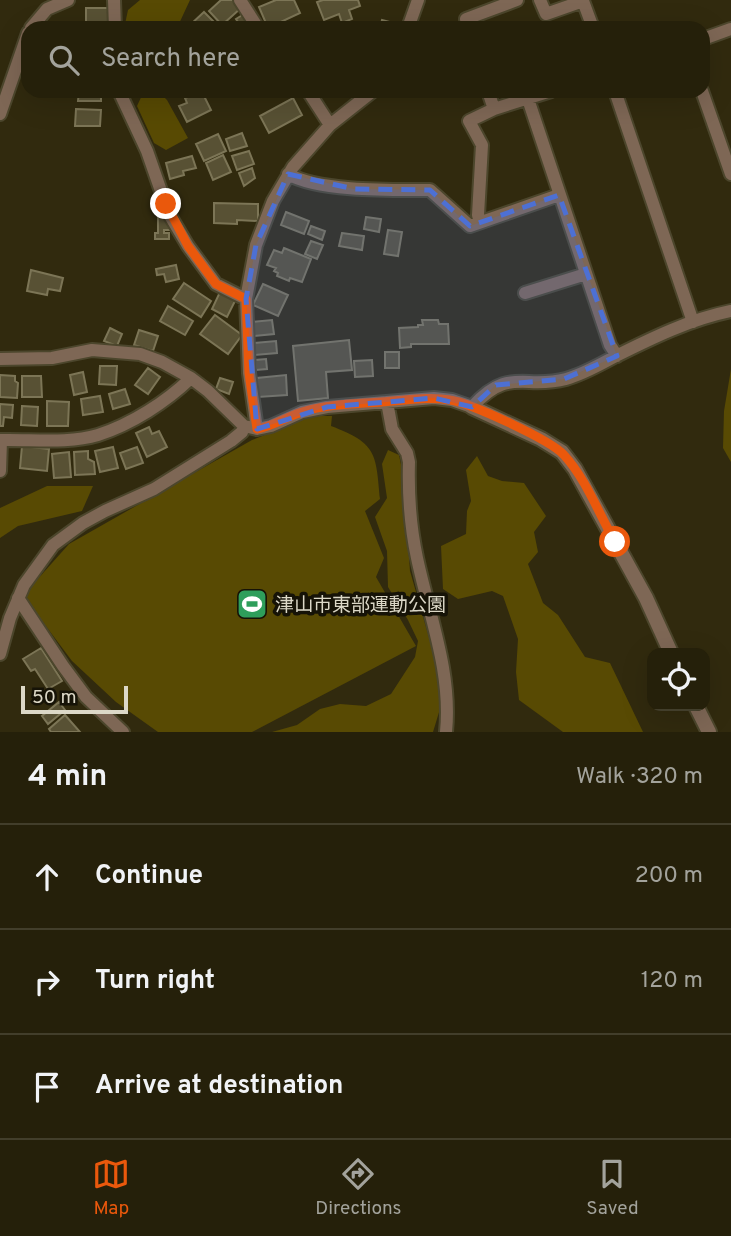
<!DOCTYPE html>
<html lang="en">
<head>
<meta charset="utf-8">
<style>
  :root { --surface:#25200a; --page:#312d18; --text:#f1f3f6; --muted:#a3a39c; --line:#423e2b; --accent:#ea580c }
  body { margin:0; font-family:Overpass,"Noto Sans JP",sans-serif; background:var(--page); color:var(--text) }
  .controls { position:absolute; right:21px; bottom:21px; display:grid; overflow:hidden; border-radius:14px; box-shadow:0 7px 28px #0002 }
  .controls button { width:63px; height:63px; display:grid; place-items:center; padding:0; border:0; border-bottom:2px solid var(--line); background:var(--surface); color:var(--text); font:35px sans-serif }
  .scale { position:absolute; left:21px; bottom:18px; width:107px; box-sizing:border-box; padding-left:7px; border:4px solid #dcd8c7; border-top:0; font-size:19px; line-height:24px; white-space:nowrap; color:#dcd8c7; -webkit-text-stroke:5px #161307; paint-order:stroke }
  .stop { position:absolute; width:21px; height:21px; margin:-16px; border:5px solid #ea580c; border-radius:50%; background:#fff }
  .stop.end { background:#ea580c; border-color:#fff; box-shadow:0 2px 7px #0008 }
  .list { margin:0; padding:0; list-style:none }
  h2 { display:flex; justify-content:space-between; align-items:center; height:91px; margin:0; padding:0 28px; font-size:30px }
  h2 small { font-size:23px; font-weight:400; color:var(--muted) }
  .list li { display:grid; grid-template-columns:46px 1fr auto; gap:21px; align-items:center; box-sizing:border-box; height:105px; padding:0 28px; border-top:2px solid var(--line) }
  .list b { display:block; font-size:26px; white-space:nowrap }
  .list em { font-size:23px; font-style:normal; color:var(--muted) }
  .icon { flex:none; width:38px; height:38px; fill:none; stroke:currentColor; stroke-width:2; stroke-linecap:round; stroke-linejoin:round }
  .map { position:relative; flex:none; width:731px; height:732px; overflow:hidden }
  .search { position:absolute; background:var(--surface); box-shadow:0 7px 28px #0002; left:21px; right:21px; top:21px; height:77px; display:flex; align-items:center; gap:18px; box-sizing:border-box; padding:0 24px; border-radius:21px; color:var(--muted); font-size:26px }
  .sheet { height:406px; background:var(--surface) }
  nav { display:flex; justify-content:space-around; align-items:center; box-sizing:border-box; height:98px; border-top:2px solid var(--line); background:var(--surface); font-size:19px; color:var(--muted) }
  nav a { display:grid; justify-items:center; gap:4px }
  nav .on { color:var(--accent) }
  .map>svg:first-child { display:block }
  .green { fill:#584a03 }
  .building { fill:#585134; stroke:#7c7556; stroke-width:2 }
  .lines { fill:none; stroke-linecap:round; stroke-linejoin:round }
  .minor-casing { stroke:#4c462c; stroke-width:16 }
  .tertiary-casing { stroke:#4c462c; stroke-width:18 }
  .minor { stroke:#7e6755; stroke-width:12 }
  .tertiary { stroke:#7e6755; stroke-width:14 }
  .route { stroke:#ea580c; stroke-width:9 }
  .marked { fill:#4d70d4; fill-opacity:0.2; stroke:#4d70d4; stroke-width:5; stroke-dasharray:14 9; stroke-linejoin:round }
  .labels { text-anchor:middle; stroke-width:7; stroke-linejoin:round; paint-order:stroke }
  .poi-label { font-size:19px; fill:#dcd8c7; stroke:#161307; text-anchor:start }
</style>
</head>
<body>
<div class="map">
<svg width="731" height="732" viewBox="0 0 731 732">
  <rect width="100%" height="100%" fill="#312a0e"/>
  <path class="green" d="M140 0H190L177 28H130L125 24 128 10Z
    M144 91H158L167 100 188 138 166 150 154 143 137 106Z
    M731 369V462L723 448 724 411Z
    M312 416H332L331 426C377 443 376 454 380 499L365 511 384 558 376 577 416 646 252 732H158L116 702 72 661 39 617 26 596 35 582 69 544 252 440Z
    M388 450 399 455 403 474 410 571 438 669 440 709 433 732H272L297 725 320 709 340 704 366 706 391 694 415 657 418 641 408 620 388 587 387 551 375 517 387 498 382 464Z
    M477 456 488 476 502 481 524 483 546 516 534 532 538 552 528 564 543 603 558 615 585 657 610 663 643 732H563L519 700 516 672 518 639 503 596 492 591 458 599 443 589 441 546 466 534 467 511 471 501 466 470Z
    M47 486H93L82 511 18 526 0 538V508Z"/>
  <path class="building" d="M221 0H233L241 8 222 25 209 11Z
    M276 0H294L300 13 268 28 259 7Z
    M323 0H358L360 6 349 10 352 19 342 23 339 14 324 20 317 2Z
    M86 8H109V24H86Z
    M204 12 218 26 217 28H193L190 25Z
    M244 14 254 28H242L236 19Z
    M382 20 401 25 400 28H380Z
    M79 91H108L107 97H101V101H78Z
    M202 92 211 110 187 122 179 106 187 103 185 98Z
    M293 98 302 115 269 133 260 116Z
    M76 109 101 110 100 126H75Z
    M242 133 247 146 230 151 226 139Z
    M218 134 226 151 204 161 196 144Z
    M249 151 254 164 237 170 232 156Z
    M223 155 231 172 213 180 206 163Z
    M192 156 196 168 183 171 184 175 170 179 166 163Z
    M252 168 255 178 244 186 239 173Z
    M214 203 258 204V221L237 220V224L214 223Z
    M286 212 309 221 304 234 281 225Z
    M158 216H165L173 230H164V233H169V239H155V233H158Z
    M366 217 381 219 379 232 364 229Z
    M311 226 325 231 322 240 308 234Z
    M388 230 402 232 398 256 384 254Z
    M342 233 364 236 362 250 339 246Z
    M311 241 323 245 317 259 305 254Z
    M284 248 311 259 302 282 290 278 289 281 277 276 278 273 274 271 276 268 267 265 274 250 282 253Z
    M176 265 179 279 166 282 164 274 157 275 156 269Z
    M31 270 63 278 60 291 48 289 47 295 27 291Z
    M184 283 211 301 201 317 173 299Z
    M263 284 288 295 278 316 253 305Z
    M220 292 236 299 227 317 212 309Z
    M168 306 193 321 185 335 160 321Z
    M215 315 242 335 228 354 200 334Z
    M272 320 274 334 254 336 252 322Z
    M422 320H438L439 324H448L449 344H411V347L400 348 399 328 418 327V325H423Z
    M110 328 122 334 117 346 104 341Z
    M139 330 158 336 153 351 134 345Z
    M349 340 352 370 326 372 328 398 298 401 293 346Z
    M276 341 277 353 255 355 254 343Z
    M385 352H399V368H385Z
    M266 359 267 369 256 370 255 360Z
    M372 360 373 376 355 377 354 361Z
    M100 366H117L116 385 99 384Z
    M148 368 160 377 148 394 135 385Z
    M83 372 87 392 74 395 70 375Z
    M0 375 15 376V381L18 383 17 398 0 397Z
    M286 375 287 395 258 397 257 378Z
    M22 376H41L42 397H22Z
    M220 378 233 382 229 394 216 389Z
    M125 389 130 404 113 409 109 394Z
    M100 396 103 412 83 415 81 399Z
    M47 401 69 402 68 426H47Z
    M0 404 13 405 12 418 4 417 3 426H0Z
    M22 406 38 407 37 426 21 425Z
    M149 427 152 434 159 431 167 447 147 457 136 433Z
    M22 446 49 449 47 471 20 468Z
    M113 447 118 468 100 472 95 451Z
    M137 447 143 463 126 469 120 453Z
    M88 451V459L94 462 95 474 75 475 74 452Z
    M69 452 71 477 54 478 52 454Z
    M41 648 62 681 48 689 35 669 31 671 23 659Z
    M59 702 65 710 48 724 42 716Z
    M65 715 80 732H51L49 729Z"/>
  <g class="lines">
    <g class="minor-casing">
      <path id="minor" d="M114 0 115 28
        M240 0 258 28
        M540 0 546 14 583 1 593 28
        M31 28 47 9 68 0
        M408 28 418 0
        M469 28 466 19 517 0
        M703 39 731 29
        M119 91 147 151 169 214 188 246 216 284 246 299 249 373 257 429
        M308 91 330 125
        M488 91 494 109
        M615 91 693 322
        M702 91 731 174
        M528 99 610 345 617 356
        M0 114 28 33
        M288 174C319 192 394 190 430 190L470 226 559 195
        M480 222 478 215 482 145 469 121 494 109 551 91
        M525 293 586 274
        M246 299 256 245 273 201 293 167 330 125 373 91
        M0 359 52 358 92 350 140 354 162 362 191 378 208 391 244 426 257 429 271 426 302 412 327 407 434 398 452 400 472 407C509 366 524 390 566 379 584 374 599 365 616 356 652 338 691 319 731 311
        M387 402 392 429 407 453 409 462C408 495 410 525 417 558 429 615 452 672 446 732
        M0 440C31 439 68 444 98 435 132 424 166 402 191 378
        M0 471 1 440
        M18 598 63 666 86 697 123 732
        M0 654 10 618 24 585 53 545 83 523 105 511 154 489 231 441 242 432 244 426"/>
    </g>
    <g class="tertiary-casing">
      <path id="tertiary" d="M472 407 541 439 562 452 575 469 646 598 671 653
        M696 706 709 732"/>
    </g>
    <use href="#minor" class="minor"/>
    <use href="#tertiary" class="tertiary"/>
  </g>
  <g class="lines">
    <path class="route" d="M166 204 188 246 216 284 246 299 249 373 257 429C274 426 286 417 302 412 327 404 355 404 381 402 404 401 427 396 450 400 470 403 551 440 564 455 586 479 599 514 615 542"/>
  </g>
  <path class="marked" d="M288 174 354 189 430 190 470 226 559 195 617 356 564 379 496 385 472 407 434 398 327 407 257 429 246 299 256 245Z"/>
  <defs>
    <g id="stadium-square" transform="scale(1.575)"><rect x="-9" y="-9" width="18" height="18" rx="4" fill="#2e9e5b" stroke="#161307"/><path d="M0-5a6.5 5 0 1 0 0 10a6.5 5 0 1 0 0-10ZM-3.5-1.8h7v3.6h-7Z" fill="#fff"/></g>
  </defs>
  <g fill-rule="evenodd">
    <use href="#stadium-square" x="252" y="604"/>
  </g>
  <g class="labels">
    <g class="poi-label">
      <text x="275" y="611">津山市東部運動公園</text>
    </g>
  </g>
</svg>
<div class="controls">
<button><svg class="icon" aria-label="locate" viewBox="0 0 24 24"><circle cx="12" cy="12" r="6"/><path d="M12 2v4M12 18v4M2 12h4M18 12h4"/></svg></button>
</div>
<div class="scale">50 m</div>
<div class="stop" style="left:615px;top:542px"></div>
<div class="stop end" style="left:166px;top:204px"></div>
<div class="search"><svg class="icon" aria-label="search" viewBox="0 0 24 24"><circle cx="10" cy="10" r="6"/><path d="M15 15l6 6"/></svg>Search here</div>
</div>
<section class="sheet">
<h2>4 min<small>Walk · 320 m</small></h2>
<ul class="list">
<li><svg class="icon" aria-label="ahead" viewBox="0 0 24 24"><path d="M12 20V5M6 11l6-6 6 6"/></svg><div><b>Continue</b></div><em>200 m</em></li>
<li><svg class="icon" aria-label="right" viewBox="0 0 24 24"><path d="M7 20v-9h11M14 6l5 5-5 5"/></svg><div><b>Turn right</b></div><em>120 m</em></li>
<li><svg class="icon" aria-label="arrive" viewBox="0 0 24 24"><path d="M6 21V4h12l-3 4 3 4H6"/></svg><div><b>Arrive at destination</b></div></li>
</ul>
</section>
<nav>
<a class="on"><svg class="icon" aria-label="map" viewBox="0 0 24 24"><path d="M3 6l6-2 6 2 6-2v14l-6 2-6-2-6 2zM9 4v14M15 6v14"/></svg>Map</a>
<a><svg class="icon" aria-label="directions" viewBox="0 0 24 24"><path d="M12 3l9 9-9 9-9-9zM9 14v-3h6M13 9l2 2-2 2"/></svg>Directions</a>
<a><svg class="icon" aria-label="saved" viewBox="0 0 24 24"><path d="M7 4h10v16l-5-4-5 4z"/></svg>Saved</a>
</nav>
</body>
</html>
